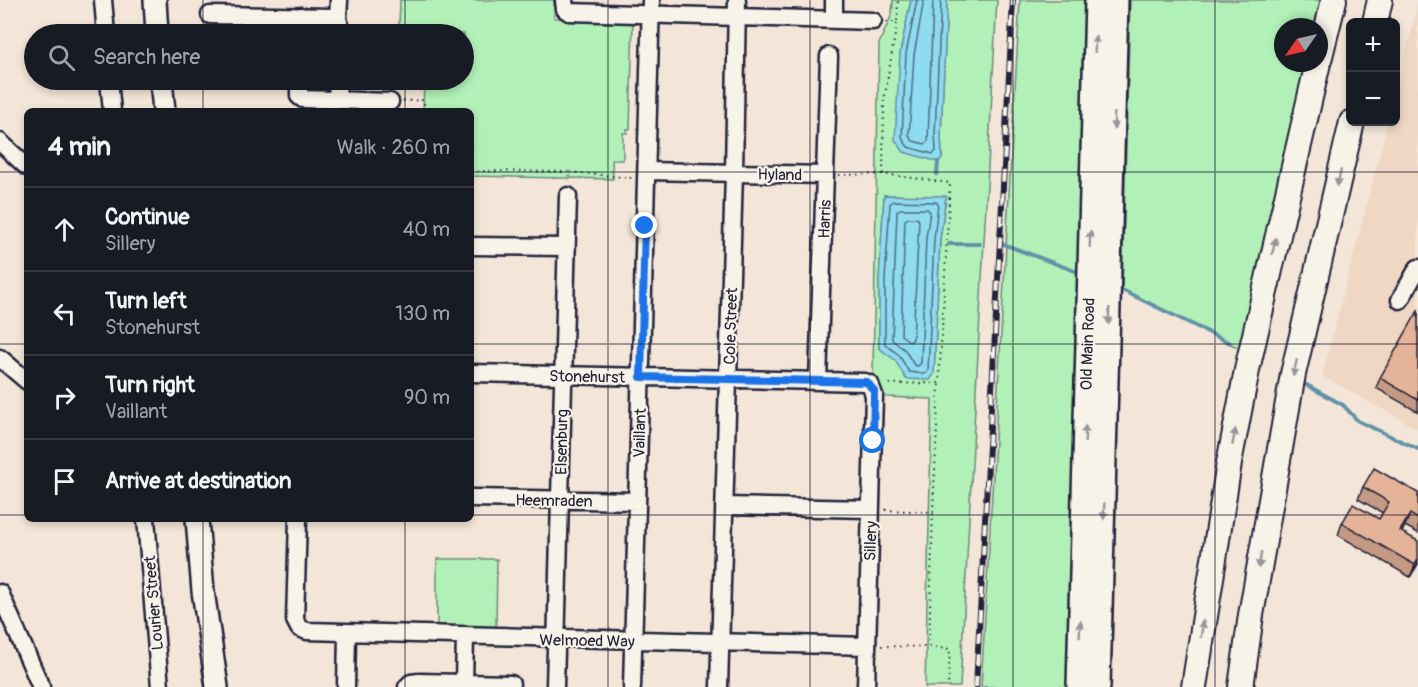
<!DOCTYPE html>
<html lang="en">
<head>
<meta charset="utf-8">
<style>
  :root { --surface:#171b24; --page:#242831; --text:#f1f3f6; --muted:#9ea1a6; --line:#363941 }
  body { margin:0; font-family:Pangolin,sans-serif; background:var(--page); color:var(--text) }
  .controls { position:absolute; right:18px; top:18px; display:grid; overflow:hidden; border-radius:9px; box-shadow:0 3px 9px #0003 }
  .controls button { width:54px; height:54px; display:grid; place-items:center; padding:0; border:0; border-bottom:2px solid var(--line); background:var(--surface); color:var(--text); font:30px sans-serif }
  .compass { position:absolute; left:1274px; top:18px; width:54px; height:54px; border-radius:50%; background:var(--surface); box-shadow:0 3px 9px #0003; rotate:236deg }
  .stop { position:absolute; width:18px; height:18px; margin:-14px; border:4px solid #1a73e8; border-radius:50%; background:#fff }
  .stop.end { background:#1a73e8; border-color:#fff; box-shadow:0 2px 6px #0008 }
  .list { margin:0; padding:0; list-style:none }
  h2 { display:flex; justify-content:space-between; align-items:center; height:78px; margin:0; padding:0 24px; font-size:26px }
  h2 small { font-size:20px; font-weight:400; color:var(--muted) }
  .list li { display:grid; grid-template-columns:39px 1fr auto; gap:18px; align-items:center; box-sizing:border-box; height:84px; padding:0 24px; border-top:2px solid var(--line) }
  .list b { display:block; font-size:22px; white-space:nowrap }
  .list p { margin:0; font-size:20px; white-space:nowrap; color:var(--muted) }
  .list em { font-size:20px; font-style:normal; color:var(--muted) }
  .icon { flex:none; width:33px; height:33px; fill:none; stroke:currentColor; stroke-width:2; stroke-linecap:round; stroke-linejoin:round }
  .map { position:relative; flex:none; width:1418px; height:687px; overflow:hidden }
  .search { position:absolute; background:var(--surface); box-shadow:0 3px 9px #0003; left:24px; top:24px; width:450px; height:66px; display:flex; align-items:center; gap:15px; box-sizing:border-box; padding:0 21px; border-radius:33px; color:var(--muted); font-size:22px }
  .panel { position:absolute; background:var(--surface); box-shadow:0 3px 9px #0003; left:24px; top:108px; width:450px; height:414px; border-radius:9px }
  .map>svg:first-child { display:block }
  .built { fill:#efd7c4 }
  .green { fill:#b1f0b7; stroke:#6a8979; stroke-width:1.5; fill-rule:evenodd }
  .water { fill:#8fdbef; stroke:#6391a7; stroke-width:1.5 }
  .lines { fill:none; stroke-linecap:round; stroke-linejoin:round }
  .shore { stroke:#4e6c83; stroke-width:1.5 }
  .stream { stroke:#6391a7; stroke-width:4 }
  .minor-casing { stroke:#22223b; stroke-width:21 }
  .major-casing { stroke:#22223b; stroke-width:26 }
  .highway-casing { stroke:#22223b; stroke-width:28 }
  .path { stroke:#22223b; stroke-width:2; stroke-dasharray:1.5 4.5; stroke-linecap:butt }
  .minor { stroke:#f7f3e8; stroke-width:16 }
  .major { stroke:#f7f3e8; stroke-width:21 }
  .highway { stroke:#f7f3e8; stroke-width:24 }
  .rail-casing { stroke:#22223b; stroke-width:6 }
  .rail { stroke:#f7f3e8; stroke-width:4; stroke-dasharray:11; stroke-linecap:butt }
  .wall { fill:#c59a82; stroke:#22223b; stroke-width:1.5 }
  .shaded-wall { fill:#a07d6a; stroke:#22223b; stroke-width:1.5 }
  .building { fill:#e5b397; stroke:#22223b; stroke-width:1.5 }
  .oneway { fill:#97959a }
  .route { stroke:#1a73e8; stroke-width:8 }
  .grid { fill:none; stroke:#22223b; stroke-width:1.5; stroke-opacity:0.55 }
  .labels { text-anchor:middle; stroke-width:4.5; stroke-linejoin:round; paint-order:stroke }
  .street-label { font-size:16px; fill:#22223b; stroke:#f7f3e8 }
</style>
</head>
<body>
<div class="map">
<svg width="1418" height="687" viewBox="0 0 1418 687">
  <rect width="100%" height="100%" fill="#f3e6d8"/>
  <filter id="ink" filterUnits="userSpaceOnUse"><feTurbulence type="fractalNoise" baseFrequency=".0167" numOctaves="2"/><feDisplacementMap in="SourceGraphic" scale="12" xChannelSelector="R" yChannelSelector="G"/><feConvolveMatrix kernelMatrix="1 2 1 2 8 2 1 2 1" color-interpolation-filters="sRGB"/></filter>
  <g filter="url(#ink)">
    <path class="built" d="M1418 3V429L1322 376 1388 122H1396V91Z"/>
    <path class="green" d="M400 0H554V18L633 20 630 129H627V133H623V160H612L613 179 471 176V111H423L424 80H464V34H425V26H399Z
      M893 0H911L900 53 932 160 938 162 942 158 941 134 947 0H997L960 687H925L932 399 886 397 873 372 879 44 892 14ZM884 195 946 197 940 239 934 374 906 379 895 359 879 348V280Z
      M1020 0H1086L1068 687H981Z
      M1130 0H1322L1316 27H1283V63H1307L1239 348 1122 290Z
      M437 559H497L496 628 437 626Z"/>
    <path class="water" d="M911 0H947L941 134 942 158 938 162 904 152 895 140 900 53Z
      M884 195 946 196 940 239 934 374 930 380 906 379 895 360 879 348V280Z"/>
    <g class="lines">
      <path class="shore" d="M917 0 906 54 902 138 908 147 933 154 936 151 935 134 941 0
        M924 0 914 55 909 136 913 141 925 144 928 141 933 0
        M893 201 936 202 938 204 934 239 928 371 925 374 909 372 899 355 885 344V280L890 204Z
        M900 209H927L930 212 926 238 921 363 918 366 914 365 905 350 892 340 897 211Z
        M908 218H917L919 221 913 339 910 342 901 335 905 220Z"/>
      <path class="stream" d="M937 174 938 162
        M949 244H980
        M1003 244 1075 271
        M1122 290 1230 343
        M1301 382 1343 405 1358 421 1418 449"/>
      <g class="minor-casing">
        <path id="minor" d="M103 0 106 34
          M564 0 565 9 569 12 873 21
          M210 15 332 17 339 22V34
          M338 19 339 0
          M834 19V0
          M300 34 301 16
          M109 80 112 111
          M299 80V96L303 99 390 102
          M337 100 338 80
          M0 142 27 167
          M647 171 825 175
          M471 246 566 247
          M1400 300 1418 268
          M0 358 27 381
          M471 373 865 382 870 384 874 395 866 687
          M818 381 829 56
          M471 498 637 501
          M724 506 870 509
          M146 519 160 687
          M298 519 295 620 299 628 307 631 867 646
          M0 593 41 687
          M464 683 465 637
          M346 687 347 634
          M407 687 411 683 419 682 511 684
          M555 687 568 196
          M632 687 651 0
          M719 687 734 173 737 0"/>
      </g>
      <g class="major-casing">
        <path id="major" d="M155 0 157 34
          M161 80 164 111
          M197 519 203 591 217 687
          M1078 687 1096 0
          M1099 687 1117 0"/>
      </g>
      <g class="highway-casing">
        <path id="highway" d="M1375 22 1380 0
          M1319 60 1334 0
          M1194 687 1229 463 1248 365 1318 63
          M1241 687 1251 615 1293 374 1352 122"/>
      </g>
      <path class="path" d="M886 22H897L898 0
        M403 101 424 100V111
        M471 171 570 172 569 181
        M570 172 632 178
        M883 174 884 101 897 22
        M839 175 883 174 950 183 939 383 885 384
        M885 510 933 512 939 383
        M881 646 929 647 933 512
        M929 647 950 649 948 687"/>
      <use href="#minor" class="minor"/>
      <use href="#major" class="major"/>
      <use href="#highway" class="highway"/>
      <g class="rail-casing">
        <path id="rail" d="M976 687 1013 0"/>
      </g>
      <use href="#rail" class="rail"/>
    </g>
    <path class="wall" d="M1418 311V412L1376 388 1380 378Z
      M1363 487 1418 493V533L1405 526 1402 532 1418 564 1410 577 1338 535 1342 523 1379 519 1383 513 1358 499Z"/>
    <path class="shaded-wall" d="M1410 514 1405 526 1396 543 1400 531Z
      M1418 559V564L1410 577 1415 565Z"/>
    <path class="building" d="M1418 311V400L1380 378Z
      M1374 468 1418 493V519L1410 514 1400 531 1418 541V559L1415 565 1342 523 1353 504 1379 519 1389 502 1363 487Z"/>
    <defs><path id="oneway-solid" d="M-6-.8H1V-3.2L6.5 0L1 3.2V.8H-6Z" transform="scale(1.5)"/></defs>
    <g class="oneway">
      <use href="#oneway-solid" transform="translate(1095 44) rotate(-88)"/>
      <use href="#oneway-solid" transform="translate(1114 121) rotate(92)"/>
      <use href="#oneway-solid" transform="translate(1339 178) rotate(103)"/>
      <use href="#oneway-solid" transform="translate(1090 239) rotate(-88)"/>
      <use href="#oneway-solid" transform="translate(1274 246) rotate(-77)"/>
      <use href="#oneway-solid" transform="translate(1109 316) rotate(92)"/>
      <use href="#oneway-solid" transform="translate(1295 368) rotate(102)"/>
      <use href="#oneway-solid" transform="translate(1085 434) rotate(-88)"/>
      <use href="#oneway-solid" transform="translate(1234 437) rotate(-79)"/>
      <use href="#oneway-solid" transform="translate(1104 511) rotate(92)"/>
      <use href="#oneway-solid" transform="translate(1260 560) rotate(100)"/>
      <use href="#oneway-solid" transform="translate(1080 629) rotate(-88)"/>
      <use href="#oneway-solid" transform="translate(1202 629) rotate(-82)"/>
    </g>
  </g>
  <g class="lines" filter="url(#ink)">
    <path class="route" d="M645 226 641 377 867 382 874 391 873 441"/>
  </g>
  <path class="grid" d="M203 0V34M405 0V34M608 0V687M810 0V687M1013 0V687M1215 0V687M203 80V111M405 80V111M0 172H27M471 172H1418M0 344H27M471 344H1418M0 515H27M471 515H1418M203 519V687M405 519V687"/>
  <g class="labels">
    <g class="street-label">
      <text transform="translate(780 174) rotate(1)" y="6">Hyland</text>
      <text transform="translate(824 219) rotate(-88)" y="6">Harris</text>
      <text transform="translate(730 326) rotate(-88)" y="6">Cole Street</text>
      <text transform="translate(1087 344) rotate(-88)" y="6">Old Main Road</text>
      <text transform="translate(587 376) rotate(1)" y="6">Stonehurst</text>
      <text transform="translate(639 433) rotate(-88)" y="6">Vaillant</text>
      <text transform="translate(561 442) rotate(-89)" y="6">Elsenburg</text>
      <text transform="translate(554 500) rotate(1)" y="6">Heemraden</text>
      <text transform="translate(870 541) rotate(-88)" y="6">Sillery</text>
      <text transform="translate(153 603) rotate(-95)" y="6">Lourier Street</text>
      <text transform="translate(587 640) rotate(1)" y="6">Welmoed Way</text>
    </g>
  </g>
</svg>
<div class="controls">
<button>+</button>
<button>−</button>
</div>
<svg class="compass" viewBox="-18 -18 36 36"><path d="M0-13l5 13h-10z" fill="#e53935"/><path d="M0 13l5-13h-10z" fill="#9ea1a6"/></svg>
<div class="stop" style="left:873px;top:441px"></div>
<div class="stop end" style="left:645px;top:226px"></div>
<div class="search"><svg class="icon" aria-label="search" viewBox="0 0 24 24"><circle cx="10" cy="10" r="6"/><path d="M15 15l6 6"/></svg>Search here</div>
<section class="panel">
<h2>4 min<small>Walk · 260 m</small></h2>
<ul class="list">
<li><svg class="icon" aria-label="ahead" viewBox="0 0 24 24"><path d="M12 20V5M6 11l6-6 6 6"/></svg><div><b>Continue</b><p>Sillery</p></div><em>40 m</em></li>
<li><svg class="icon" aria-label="left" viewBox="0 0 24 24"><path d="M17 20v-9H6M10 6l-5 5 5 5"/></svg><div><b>Turn left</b><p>Stonehurst</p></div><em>130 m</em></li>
<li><svg class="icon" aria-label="right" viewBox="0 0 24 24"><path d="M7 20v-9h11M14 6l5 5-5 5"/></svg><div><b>Turn right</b><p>Vaillant</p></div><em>90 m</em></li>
<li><svg class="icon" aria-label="arrive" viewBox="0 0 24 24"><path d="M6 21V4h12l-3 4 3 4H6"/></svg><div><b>Arrive at destination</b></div></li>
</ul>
</section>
</div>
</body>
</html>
